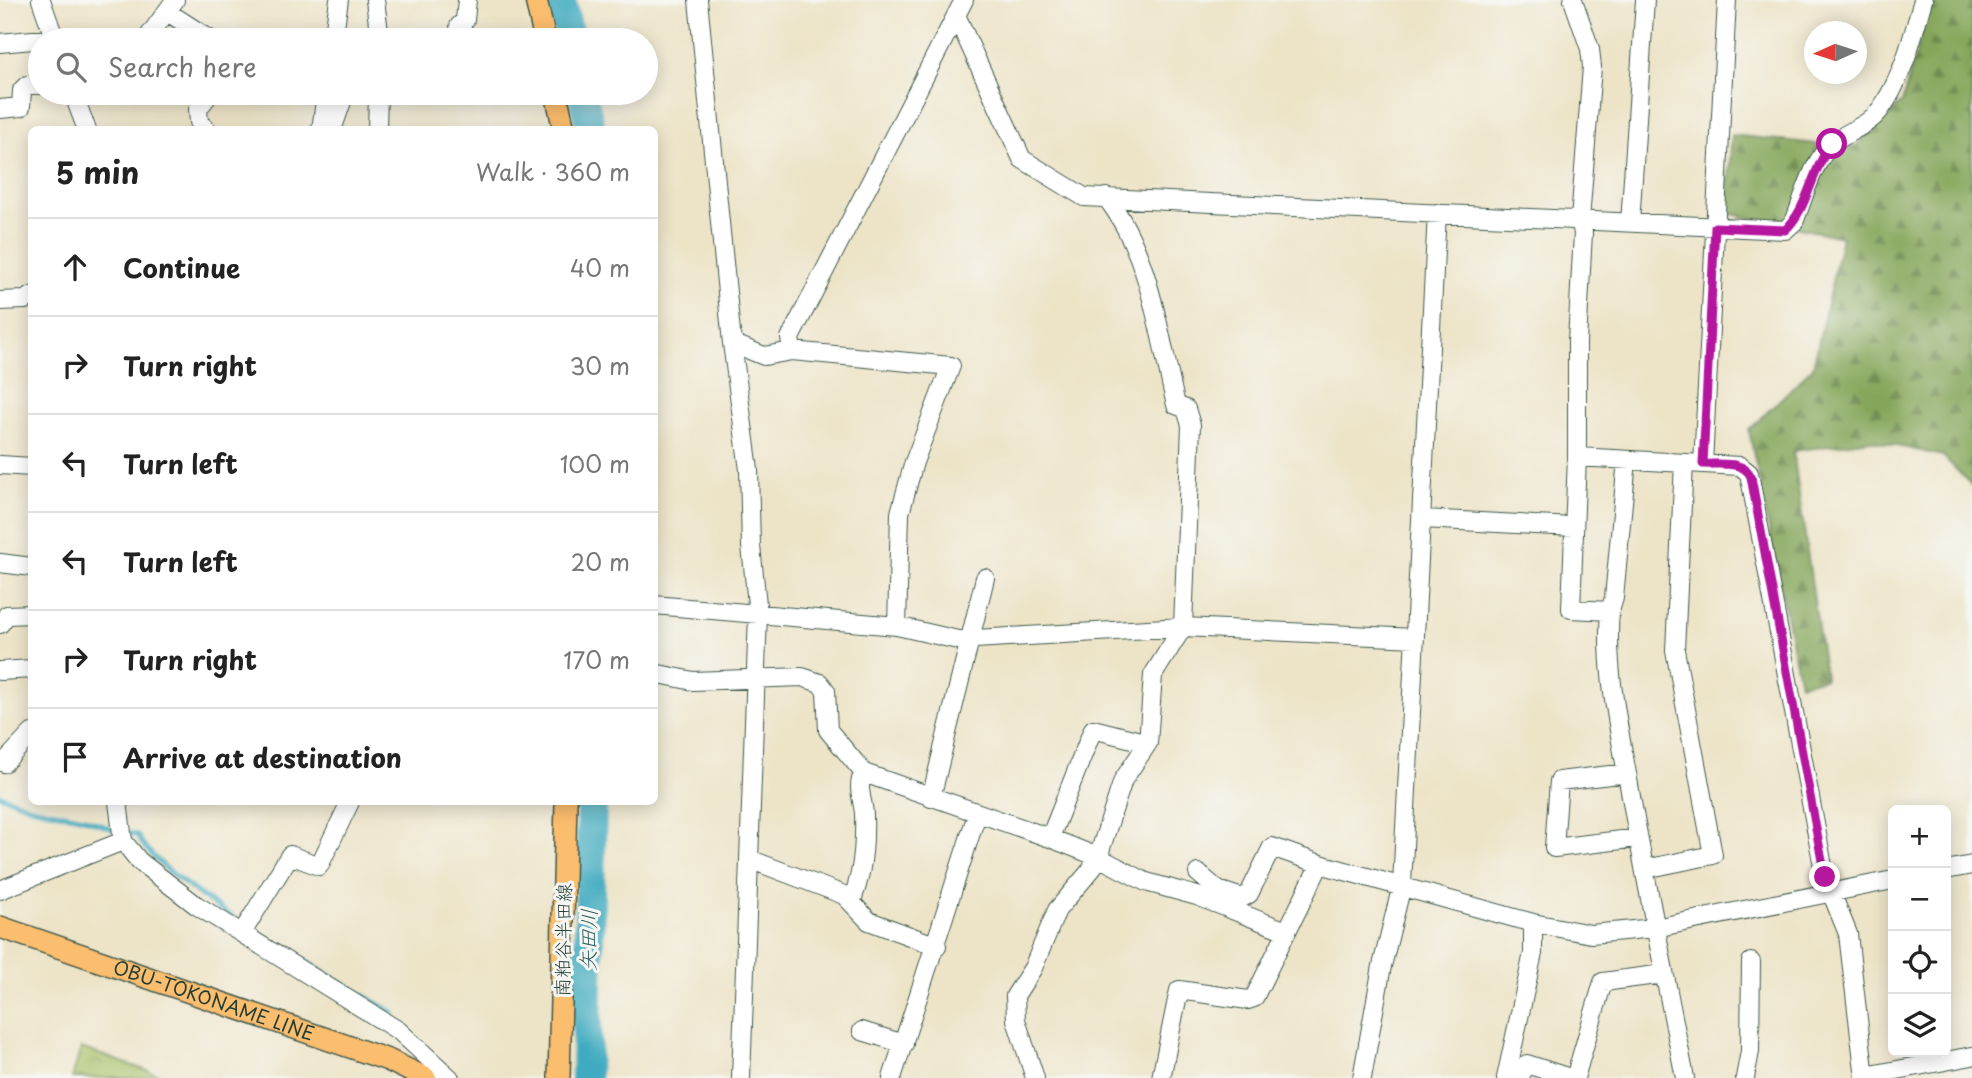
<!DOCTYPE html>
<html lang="en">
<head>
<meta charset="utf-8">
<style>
  :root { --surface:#fff; --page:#f2f2f2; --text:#222; --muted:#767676; --line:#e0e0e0 }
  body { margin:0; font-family:"Playpen Sans","Klee One",sans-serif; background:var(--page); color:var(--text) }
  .controls { position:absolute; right:21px; bottom:21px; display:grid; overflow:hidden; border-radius:10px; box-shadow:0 4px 18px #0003 }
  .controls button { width:63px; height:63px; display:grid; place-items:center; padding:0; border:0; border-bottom:2px solid var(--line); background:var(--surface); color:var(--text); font:35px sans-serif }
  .compass { position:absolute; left:1804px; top:21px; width:63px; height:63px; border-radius:50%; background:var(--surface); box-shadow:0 4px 18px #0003; rotate:267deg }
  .stop { position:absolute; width:21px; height:21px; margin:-16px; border:5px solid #b5179e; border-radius:50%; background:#fff }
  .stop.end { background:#b5179e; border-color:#fff; box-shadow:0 2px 7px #0008 }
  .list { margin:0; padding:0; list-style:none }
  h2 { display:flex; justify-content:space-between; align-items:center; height:91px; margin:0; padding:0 28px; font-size:30px }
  h2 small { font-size:23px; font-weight:400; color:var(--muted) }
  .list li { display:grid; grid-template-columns:46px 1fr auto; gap:21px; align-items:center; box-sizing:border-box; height:98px; padding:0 28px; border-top:2px solid var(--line) }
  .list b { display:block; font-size:26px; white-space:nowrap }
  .list em { font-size:23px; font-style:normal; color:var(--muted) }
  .icon { flex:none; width:38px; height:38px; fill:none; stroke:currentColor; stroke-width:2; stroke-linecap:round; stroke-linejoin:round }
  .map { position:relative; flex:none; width:1972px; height:1078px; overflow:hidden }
  .search { position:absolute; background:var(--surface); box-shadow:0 4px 18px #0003; left:28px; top:28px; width:630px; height:77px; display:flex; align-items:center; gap:18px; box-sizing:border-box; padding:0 24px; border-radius:38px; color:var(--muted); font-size:26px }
  .panel { position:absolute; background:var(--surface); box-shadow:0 4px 18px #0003; left:28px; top:126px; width:630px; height:679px; border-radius:10px }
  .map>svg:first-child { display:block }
  .forest { fill:url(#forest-firs); stroke:#527247; stroke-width:2 }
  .park { fill:url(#park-crowns); stroke:#637e4c; stroke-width:2 }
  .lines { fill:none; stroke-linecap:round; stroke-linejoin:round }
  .stream { stroke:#41abc0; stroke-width:5 }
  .river { stroke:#41abc0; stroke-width:30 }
  .minor-casing { stroke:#3e564a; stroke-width:20 }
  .major-casing { stroke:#3e564a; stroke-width:24 }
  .minor { stroke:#fff; stroke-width:18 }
  .major { stroke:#fbbd6e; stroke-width:21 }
  .route { stroke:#b5179e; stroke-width:9 }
  .labels { text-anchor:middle; stroke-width:6; stroke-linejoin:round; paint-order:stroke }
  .street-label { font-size:19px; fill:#1f3d34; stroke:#f6f6f2 }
  .water-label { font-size:21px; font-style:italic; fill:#295e5e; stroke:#f6f6f2 }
</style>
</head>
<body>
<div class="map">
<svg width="1972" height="1078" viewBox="0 0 1972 1078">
  <defs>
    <pattern id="forest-firs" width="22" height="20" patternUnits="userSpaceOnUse" patternTransform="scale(1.75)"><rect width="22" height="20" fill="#85a65a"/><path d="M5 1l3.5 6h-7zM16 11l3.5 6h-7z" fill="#6c884b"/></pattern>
    <pattern id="park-crowns" width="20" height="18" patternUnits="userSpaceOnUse" patternTransform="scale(1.75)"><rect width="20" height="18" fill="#a7c065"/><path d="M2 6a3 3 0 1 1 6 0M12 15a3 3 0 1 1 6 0" fill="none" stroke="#879d54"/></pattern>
  </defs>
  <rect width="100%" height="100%" fill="#f6f6f2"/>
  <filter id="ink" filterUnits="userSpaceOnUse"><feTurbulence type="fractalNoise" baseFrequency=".0143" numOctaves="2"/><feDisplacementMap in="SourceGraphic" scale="14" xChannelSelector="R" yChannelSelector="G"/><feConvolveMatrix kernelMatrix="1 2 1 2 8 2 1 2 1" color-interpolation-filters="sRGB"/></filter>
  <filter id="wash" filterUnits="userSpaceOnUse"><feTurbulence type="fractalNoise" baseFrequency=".00686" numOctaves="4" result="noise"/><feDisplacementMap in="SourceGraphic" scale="28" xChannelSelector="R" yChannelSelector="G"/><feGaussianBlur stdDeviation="1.57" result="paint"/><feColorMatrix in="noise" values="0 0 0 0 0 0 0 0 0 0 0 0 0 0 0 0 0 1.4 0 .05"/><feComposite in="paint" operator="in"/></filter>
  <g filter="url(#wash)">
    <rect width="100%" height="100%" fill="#ede4c8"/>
    <path class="forest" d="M1931 0H1972V486L1943 456 1870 440 1793 451 1825 678 1800 684 1749 430 1813 367 1842 237 1726 213 1732 135 1854 148 1902 102Z"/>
    <path class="park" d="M81 1048 168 1078H72Z"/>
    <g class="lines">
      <path class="stream" d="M0 795 31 807 84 818 117 831
        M126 833 137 835C164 888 336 978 394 1013"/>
      <path class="river" d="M561 0 570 40
        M582 93 591 130
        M586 1078 592 802"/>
    </g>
  </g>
  <g filter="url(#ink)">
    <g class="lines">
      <g class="minor-casing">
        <path id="minor" d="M41 0 55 40
          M375 0 380 40
          M698 0 732 343 749 470 751 546 758 614 741 1078
          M1573 0 1590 49 1592 67 1580 220 1583 233 1577 342V457
          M169 13 211 40
          M956 15 1022 159 1084 197 1785 230 1794 222C1804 198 1812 162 1832 144 1847 131 1867 127 1880 110 1903 78 1912 38 1923 0
          M459 26 465 20 467 0
          M146 40 175 0
          M333 40 339 0
          M0 43 54 38
          M73 93 87 130
          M0 109 21 107 22 90 27 85H40
          M207 130 199 122 198 109 210 93
          M321 130 326 93
          M332 130 345 93
          M377 130 378 93
          M1630 223 1645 0
          M0 301 25 300 32 296
          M732 343 764 356 792 351 790 338 964 0
          M792 351 951 366 914 462 900 513 897 626
          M1703 464 1727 0
          M0 465 32 467
          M1423 519 1574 527
          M0 563 32 567
          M654 605 897 626 958 640 1183 627 1415 638
          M1610 611 1614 598 1627 460
          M0 624 7 615 32 614
          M0 671 32 669
          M654 673 693 681 802 677 820 683 826 691 828 730 864 773 1050 838 1098 857 1146 882 1197 896 1286 931
          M0 761 4 763 32 733
          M1627 773 1559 781 1554 848 1638 838
          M931 798 985 578
          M118 802 123 841 139 861 196 905 399 1031 450 1078
          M1050 838 1093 729 1148 743
          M749 859 844 895 869 921 937 946
          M1645 869 1713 855 1675 650 1684 463
          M1946 870 1972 865
          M1198 873 1218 890 1242 898 1249 894 1272 847 1320 864
          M0 890 123 841
          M851 902C863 875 865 845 864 815 864 802 855 786 864 773
          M242 933 290 855 319 866 350 802
          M862 1031 904 1044
          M1865 1076 1972 1056
          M892 1078 977 814
          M1035 1078 1016 1020 1015 996 1033 968 1057 910 1091 870 1098 857 1123 780 1148 743 1153 675 1183 627 1191 425 1186 409 1176 405C1159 336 1151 255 1106 197
          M1161 1078 1179 990 1248 1000 1254 998 1320 864 1533 923 1591 934 1655 928 1893 880
          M1362 1078 1382 966 1402 885 1437 213
          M1506 1078 1533 953V923
          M1519 1078 1527 1064 1570 1078
          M1575 1078 1603 982 1664 974
          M1685 1078C1666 980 1646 883 1629 785 1619 728 1605 669 1610 611L1571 609 1577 457 1740 466 1749 473 1825 877 1848 934 1865 1078
          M1745 1078 1750 1051 1751 962"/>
      </g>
      <g class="major-casing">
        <g id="major">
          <path d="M536 0 545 40"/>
          <path d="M556 93 564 130"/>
          <path id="s1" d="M0 927 388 1060 425 1078"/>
          <path d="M559 1078 566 802"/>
        </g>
      </g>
      <use href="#minor" class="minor"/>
      <use href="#major" class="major"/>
    </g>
  </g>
  <g class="lines" filter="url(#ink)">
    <path class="route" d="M1825 877 1751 477C1744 460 1719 465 1703 464L1715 227 1785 230C1809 208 1811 169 1832 144"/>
  </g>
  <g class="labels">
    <g class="street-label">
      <text transform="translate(563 940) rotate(-89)" y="7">南粕谷半田線</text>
      <text dy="7" stroke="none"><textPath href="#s1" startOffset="226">OBU-TOKONAME LINE</textPath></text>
    </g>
    <g class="water-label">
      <text transform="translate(589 940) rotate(-89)" y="7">矢田川</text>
    </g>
  </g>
</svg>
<div class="controls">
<button>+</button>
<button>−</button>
<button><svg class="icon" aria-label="locate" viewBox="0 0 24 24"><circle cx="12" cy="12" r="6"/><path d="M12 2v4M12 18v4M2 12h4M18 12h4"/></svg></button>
<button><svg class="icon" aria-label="layers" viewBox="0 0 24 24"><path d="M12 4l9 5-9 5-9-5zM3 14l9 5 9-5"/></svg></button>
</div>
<svg class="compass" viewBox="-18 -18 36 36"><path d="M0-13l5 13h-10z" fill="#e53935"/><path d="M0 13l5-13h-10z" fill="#767676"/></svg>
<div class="stop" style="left:1832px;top:144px"></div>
<div class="stop end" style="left:1825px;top:877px"></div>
<div class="search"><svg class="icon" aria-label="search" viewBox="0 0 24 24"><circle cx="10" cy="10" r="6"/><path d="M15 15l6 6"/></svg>Search here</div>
<section class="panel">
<h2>5 min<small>Walk · 360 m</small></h2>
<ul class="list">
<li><svg class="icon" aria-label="ahead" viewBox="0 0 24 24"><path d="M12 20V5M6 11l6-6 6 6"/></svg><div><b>Continue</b></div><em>40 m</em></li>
<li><svg class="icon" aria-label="right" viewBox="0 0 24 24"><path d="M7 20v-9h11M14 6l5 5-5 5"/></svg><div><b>Turn right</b></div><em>30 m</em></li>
<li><svg class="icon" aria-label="left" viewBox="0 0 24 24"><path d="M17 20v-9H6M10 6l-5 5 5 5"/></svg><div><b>Turn left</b></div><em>100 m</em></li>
<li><svg class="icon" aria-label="left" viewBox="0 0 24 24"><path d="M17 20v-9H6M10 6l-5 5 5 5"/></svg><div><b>Turn left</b></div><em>20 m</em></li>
<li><svg class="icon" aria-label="right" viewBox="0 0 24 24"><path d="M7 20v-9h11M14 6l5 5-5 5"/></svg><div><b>Turn right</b></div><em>170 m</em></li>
<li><svg class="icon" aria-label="arrive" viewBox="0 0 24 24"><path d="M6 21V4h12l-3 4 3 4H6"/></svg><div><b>Arrive at destination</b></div></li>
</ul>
</section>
</div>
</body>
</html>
